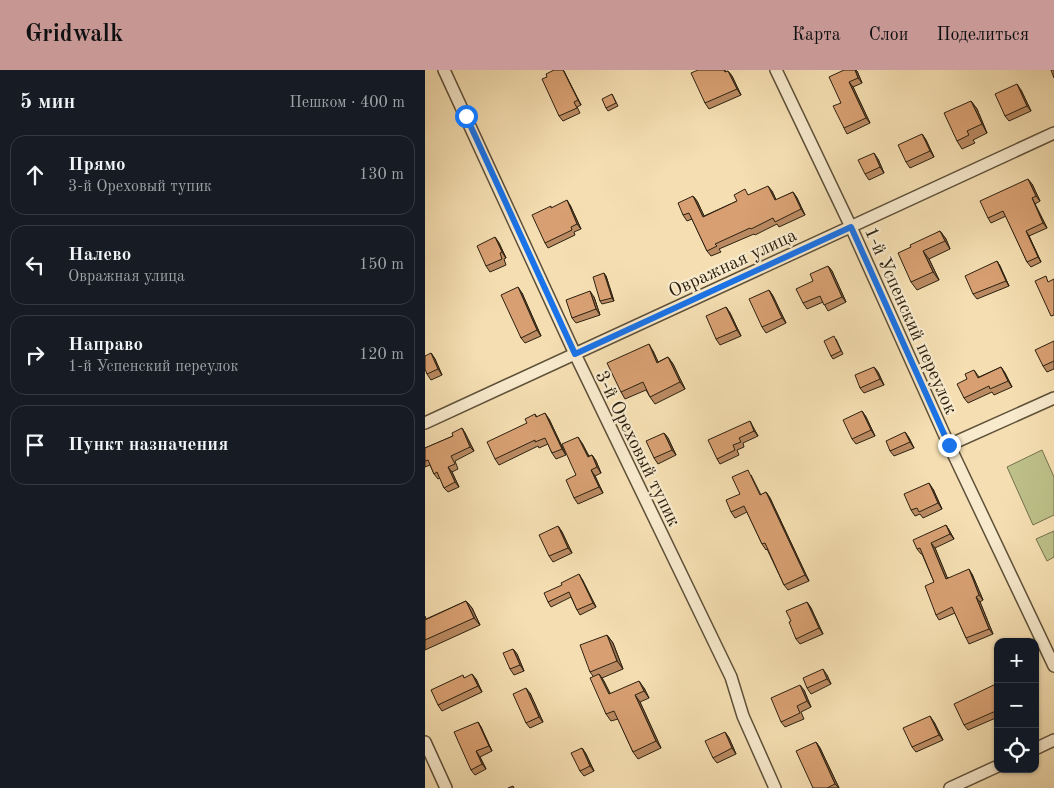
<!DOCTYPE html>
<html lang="ru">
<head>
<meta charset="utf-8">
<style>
  :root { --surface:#171b24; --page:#20242c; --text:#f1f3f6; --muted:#9ea1a6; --line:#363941; --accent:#c59692 }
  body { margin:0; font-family:"Old Standard TT",serif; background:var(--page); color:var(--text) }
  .controls { position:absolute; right:15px; bottom:15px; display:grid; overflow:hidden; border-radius:10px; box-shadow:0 1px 4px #0004 }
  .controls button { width:45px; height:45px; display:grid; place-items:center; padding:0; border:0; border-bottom:1px solid var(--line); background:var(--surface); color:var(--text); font:25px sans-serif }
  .stop { position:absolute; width:15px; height:15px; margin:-11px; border:4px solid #1a73e8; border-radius:50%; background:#fff }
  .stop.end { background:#1a73e8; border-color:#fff; box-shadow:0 1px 5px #0008 }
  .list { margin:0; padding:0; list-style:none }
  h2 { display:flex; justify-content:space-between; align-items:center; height:65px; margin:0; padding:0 20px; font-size:21px }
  h2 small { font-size:16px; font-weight:400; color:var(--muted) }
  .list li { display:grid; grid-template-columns:32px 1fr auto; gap:15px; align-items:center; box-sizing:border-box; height:80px; margin:0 10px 10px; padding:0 10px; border:1px solid var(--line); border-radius:15px }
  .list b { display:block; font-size:19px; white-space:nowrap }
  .list p { margin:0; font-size:16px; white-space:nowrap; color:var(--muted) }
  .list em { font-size:16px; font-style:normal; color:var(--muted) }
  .icon { flex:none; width:28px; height:28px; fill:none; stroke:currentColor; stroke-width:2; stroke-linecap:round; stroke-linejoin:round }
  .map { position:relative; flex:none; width:629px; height:718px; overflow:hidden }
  header { display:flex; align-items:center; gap:30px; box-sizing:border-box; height:70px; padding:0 25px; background:var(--accent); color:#111 }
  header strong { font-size:24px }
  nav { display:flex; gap:28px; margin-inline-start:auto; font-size:18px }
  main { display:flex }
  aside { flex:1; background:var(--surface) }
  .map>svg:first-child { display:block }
  .green { fill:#bec18a; stroke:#75714e }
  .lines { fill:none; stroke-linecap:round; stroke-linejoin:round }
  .street-casing { stroke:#5e5039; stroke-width:14 }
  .street { stroke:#f8eacd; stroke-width:11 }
  .wall { fill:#ba8a62; stroke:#2c2111 }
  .shaded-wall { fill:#977050; stroke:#2c2111 }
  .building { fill:#d8a072; stroke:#2c2111 }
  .route { stroke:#1a73e8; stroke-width:6 }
  .labels { text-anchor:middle; stroke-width:4.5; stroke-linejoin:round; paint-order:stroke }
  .street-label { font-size:19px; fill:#2c2111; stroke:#f8eacd }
</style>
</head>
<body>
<header>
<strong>Gridwalk</strong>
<nav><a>Карта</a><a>Слои</a><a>Поделиться</a></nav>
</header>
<main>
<aside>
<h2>5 мин<small>Пешком · 400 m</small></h2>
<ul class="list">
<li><svg class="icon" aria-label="ahead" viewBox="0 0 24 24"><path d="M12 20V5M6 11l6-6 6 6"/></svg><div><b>Прямо</b><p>3-й Ореховый тупик</p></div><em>130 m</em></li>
<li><svg class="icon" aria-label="left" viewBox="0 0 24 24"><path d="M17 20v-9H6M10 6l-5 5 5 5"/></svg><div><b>Налево</b><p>Овражная улица</p></div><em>150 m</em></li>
<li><svg class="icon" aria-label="right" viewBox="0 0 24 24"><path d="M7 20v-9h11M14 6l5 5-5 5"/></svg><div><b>Направо</b><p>1-й Успенский переулок</p></div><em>120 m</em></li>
<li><svg class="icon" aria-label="arrive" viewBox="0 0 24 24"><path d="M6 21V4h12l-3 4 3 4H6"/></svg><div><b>Пункт назначения</b></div></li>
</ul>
</aside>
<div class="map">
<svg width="629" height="718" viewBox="0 0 629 718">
  <rect width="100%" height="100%" fill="#f5dfb2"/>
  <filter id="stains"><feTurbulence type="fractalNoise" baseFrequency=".004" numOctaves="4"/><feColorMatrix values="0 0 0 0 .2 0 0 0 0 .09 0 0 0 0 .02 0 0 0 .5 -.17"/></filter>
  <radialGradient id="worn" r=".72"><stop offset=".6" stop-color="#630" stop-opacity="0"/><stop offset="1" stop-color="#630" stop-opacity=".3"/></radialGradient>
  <path class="green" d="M617 380 629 407V445L608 455 582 397Z
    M629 461V487L622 491 611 469Z"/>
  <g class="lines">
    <g class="street-casing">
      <path id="street" d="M19 0 150 284 306 607 318 646 350 718
        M351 0 426 157 524 375 629 596
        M0 353 629 63
        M524 375 629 328
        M0 672 21 718
        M610 679 629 670
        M525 718 573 696"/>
    </g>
    <use href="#street" class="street"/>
  </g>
  <path class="wall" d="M129 0H138L156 35 152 37 155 43 138 51 134 46Z
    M273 0H300L301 2 303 1 307 6 316 25 284 39 280 33Z
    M419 0H430L432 1 437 13 428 17 445 53 422 64 419 58 416 33Z
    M596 20 606 41 584 51 580 46Z
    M187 24 193 36 183 41 181 38Z
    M546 31 552 39 562 63 548 70 550 73 537 79 532 71Z
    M497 64 501 70 509 87 485 98 481 92Z
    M453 89 459 103 444 110 440 104Z
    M607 114 615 131 610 134 622 158 604 166 616 192 606 197 602 192 581 146 566 153 563 148Z
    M347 121 351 130 368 122 372 128 380 145 354 157 352 154 330 165 329 164 294 179 296 182 286 186 282 181 267 149 262 151 258 145 268 126 272 131 279 146 312 131 324 125Z
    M145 135 156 159 149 162 150 165 123 178 120 173 127 138Z
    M515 161 521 169 525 179 504 189 514 210 492 220 486 212V177Z
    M70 167 74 173 81 188 79 189 81 195 65 202 61 196Z
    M572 191 575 196 584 216 552 229 548 224Z
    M403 196 407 201 421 232 403 241 398 232 382 239 378 233 388 211Z
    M181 206 189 231 177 234 175 231Z
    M344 220 348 226 361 253 341 263 337 257Z
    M97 223 116 266 100 273 96 268Z
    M169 227 175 245 151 253 147 248Z
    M301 237 305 243 316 266 295 275 291 269Z
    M411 269 418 284 408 289 406 286Z
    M629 271V299L622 302 618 296Z
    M228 281 233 292 243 287 248 294 260 319 230 334 225 327 221 320 200 329 196 322Z
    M6 283 10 289 17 305 6 310 2 304Z
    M449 297 453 302 459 315 439 323 435 318Z
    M576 297 580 303 587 317 569 325 567 322 543 333 539 328 542 309 549 300 554 307Z
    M437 341 441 347 450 366 431 374 427 369Z
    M110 344 112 347 124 349 141 385 131 389 127 383 123 374 114 378 113 376 74 395 70 389Z
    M325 351 328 357 333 366 318 373 319 377 312 380 314 385 295 394 292 389Z
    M37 358 40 363 49 381 30 391 33 399 27 402 34 417 23 422 19 418 15 408 13 409 9 404 5 395 0 397V378L28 366Z
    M480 362 484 368 489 378 469 386 465 381Z
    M239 363 243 368 251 385 233 394 229 388Z
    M157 373 164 386 167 385 171 391 176 403 170 406 178 423 153 434 149 428 151 405Z
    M326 405 336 425 341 422 345 428 384 511 363 520 359 515 342 479 341 480 337 474 322 442 310 448 306 442 315 424Z
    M508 419 517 439 498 448 495 444 490 446 486 440Z
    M521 455 524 460 529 469 510 478 522 508 547 504 558 530 555 532 568 564 544 574 541 568 530 543 514 550 511 545 509 512 497 484H496L492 479Z
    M133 456 137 462 147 483 128 492 124 486Z
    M157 509 171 537 155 545 152 540 146 527 126 537 123 532Z
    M41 531 47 538 55 555 0 580V546L1 549Z
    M382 532 386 538 398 564 375 574 371 569 366 551Z
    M182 565 188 573 198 599 177 608 185 624 219 618 224 628 215 632 236 678 213 689 208 682 193 649 186 651 181 644 168 606 165 602Z
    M88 579 92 584 99 601 89 605 85 599Z
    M402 605 406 614 386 624 382 618Z
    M39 608 51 609 57 622 17 641 13 635Z
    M573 613V647L543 660 539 655Z
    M379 620 386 637 376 642 379 649 360 657 356 652Z
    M105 623 118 652 105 658 101 653Z
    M53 652 56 657 67 681 55 687 61 699 50 705 46 700Z
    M509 652 518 670 491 682 487 677Z
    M300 662 304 668 311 684 292 693 288 688Z
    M391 672 395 678 414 718H388Z
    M157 678 161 684 169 701 159 706 155 701Z"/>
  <path class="shaded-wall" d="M138 0 139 1 156 35 153 30Z
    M430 0 432 1 437 13 433 8Z
    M303 1 307 6 316 25 312 19Z
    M424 12 428 17 445 53 441 48Z
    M592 14 596 20 606 41 602 36Z
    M546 31 552 39 562 63 557 54Z
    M497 64 501 70 509 87 505 81Z
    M449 83 453 89 459 103 455 97Z
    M603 109 607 114 615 131 611 126Z
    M343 116 347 121 354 136 350 130Z
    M368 122 372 128 380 145 376 139Z
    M268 126 272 131 282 152 278 147Z
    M607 128 622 158 618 153Z
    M142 130 145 135 156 159 152 154Z
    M515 161 521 169 525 179 520 171Z
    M601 161 604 166 616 192 613 187Z
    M70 167 74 173 81 188 77 182Z
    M498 181 504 189 514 210 508 202Z
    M572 191 575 196 584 216 581 211Z
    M403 196 407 201 421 232 417 227Z
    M179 203 181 206 189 231 187 228Z
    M93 217 97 223 116 266 112 260Z
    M344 220 348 226 361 253 357 248Z
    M165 221 169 227 175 245 171 239Z
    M301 237 305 243 316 266 312 260Z
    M224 274 228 281 237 300 232 293Z
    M6 283 10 289 17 305 13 299Z
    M243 287 248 294 260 319 255 312Z
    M449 297 453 302 459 315 455 309Z
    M576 297 580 303 587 317 583 311Z
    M437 341 441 347 450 366 446 360Z
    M120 343 124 349 141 385 137 379Z
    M325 351 328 357 333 366 329 361Z
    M37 358 40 363 49 381 45 377Z
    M480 362 484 368 489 378 485 372Z
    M239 363 243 368 251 385 247 380Z
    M153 367 157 373 167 393 163 387Z
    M167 385 171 391 176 403 172 397Z
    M23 397 27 402 34 417 30 412Z
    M166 400 170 406 178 423 174 417Z
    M504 413 508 419 517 439 513 433Z
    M341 422 345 428 384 511 380 505Z
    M521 455 524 460 529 469 525 464Z
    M133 456 137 462 147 483 143 478Z
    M506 473 510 478 525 514 521 509Z
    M544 499 547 504 558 530 554 525Z
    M154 504 157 509 171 537 168 533Z
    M551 527 555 532 568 564 564 559Z
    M41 531 47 538 55 555 49 548Z
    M382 532 386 538 398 564 394 558Z
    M182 565 188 573 198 599 192 591Z
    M88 579 92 584 99 601 95 595Z
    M398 599 402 605 406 614 402 609Z
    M47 604 51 609 57 622 53 616Z
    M174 604 179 611 189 631 184 624Z
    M214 611 219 618 224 628 219 621Z
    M375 615 379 620 386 637 382 631Z
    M101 618 105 623 118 652 114 647Z
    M210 625 215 632 236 678 231 671Z
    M505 646 509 652 518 670 514 665Z
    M53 652 56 657 67 681 64 676Z
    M300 662 304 668 311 684 307 678Z
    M391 672 395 678 414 718 410 714Z
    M157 678 161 684 169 701 165 696Z
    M51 681 55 687 61 699 57 694Z"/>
  <path class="building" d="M129 0H138L153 30 149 32 152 38 134 46 117 9 122 7 121 4Z
    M273 0H299L300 2 303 1 312 19 280 33 266 3Z
    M419 0H430L433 8 424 12 441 48 419 58 408 36 416 33 404 7Z
    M626 0H629V8Z
    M592 14 602 36 580 46 570 24Z
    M187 24 191 33 181 38 177 29Z
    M546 31 557 54 542 61 544 65 532 71 519 43Z
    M497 64 505 81 481 92 473 75Z
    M449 83 455 97 440 104 433 90Z
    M603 109 611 126 607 128 618 153 601 161 613 187 602 192 578 141 563 148 555 131Z
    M343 116 350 130 368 122 376 139 350 152 348 148 326 159 325 158 290 174 292 176 282 181 264 143 258 145 253 133 268 126 278 147 312 131 309 125 320 119 323 125Z
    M142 130 152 154 146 157 147 160 120 173 107 145 126 136V138Z
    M515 161 520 171 498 181 508 202 486 212 473 183 486 177 485 175Z
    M70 167 77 182 75 183 77 189 61 196 52 176Z
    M572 191 581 211 548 224 540 206Z
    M403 196 417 227 399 235 395 226 378 233 371 219 388 211 385 204Z
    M179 203 187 228 175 231 168 207Z
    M621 206 623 212 629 209V245L626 246 610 211Z
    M93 217 112 260 96 268 76 225Z
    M344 220 357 248 337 257 324 229Z
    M165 221 171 239 147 248 141 230Z
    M301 237 312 260 291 269 281 246Z
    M409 266 416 281 406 286 399 271Z
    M629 271V291L618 296 610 280Z
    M224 274 232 293 243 287 255 312 225 327 218 312 196 322 182 293Z
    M6 283 13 299 2 304 0 299V286Z
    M449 297 455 309 435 318 430 305Z
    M576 297 583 311 565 319 564 316 539 328 532 314 542 309 540 304 549 300 553 308Z
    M437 341 446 360 427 369 418 350Z
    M120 343 137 379 127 383 120 368 110 372V370L70 389 62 372 102 353 100 349 110 344 111 347Z
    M325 351 329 361 314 368 316 372 308 375 310 380 292 389 283 370Z
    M37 358 45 377 26 386 30 394 23 397 30 412 19 418 12 402 9 404 3 390 0 391V378L28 366 27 363Z
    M480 362 485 372 465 381 461 371Z
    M239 363 247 380 229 388 221 371Z
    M153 367 163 387 167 385 172 397 166 400 174 417 149 428 141 410 151 405 137 374Z
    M323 400 335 425 341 422 380 505 359 515 340 473 337 474 319 436 306 442 301 430 315 424 307 407Z
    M504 413 513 433 494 442 492 438 486 440 479 424Z
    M521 455 525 464 506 473 521 509 544 499 554 525 551 527 564 559 541 568 527 537 511 545 500 516 509 512 495 478 492 479 488 470Z
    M133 456 143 478 124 486 114 465Z
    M154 504 168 533 152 540 144 522 123 532 119 523 137 515 136 513Z
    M41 531 49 548 0 570V550Z
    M382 532 394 558 371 569 364 552 366 551 361 541Z
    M182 565 192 591 165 602 155 575Z
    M88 579 95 595 85 599 78 583Z
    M398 599 402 609 382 618 378 608Z
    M47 604 53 616 13 635 6 620 38 605 39 608Z
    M174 604 184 624 214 611 219 621 210 625 231 671 208 682 189 641 181 644 165 608Z
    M573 613V640L539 655 529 634Z
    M375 615 382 631 372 636 375 643 356 652 346 628Z
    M101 618 114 647 101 653 88 624Z
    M505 646 514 665 487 677 478 658Z
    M53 652 64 676 51 681 57 694 46 700 29 662Z
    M300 662 307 678 288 688 280 671Z
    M391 672 410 714 402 718H388L371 681Z
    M157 678 165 696 155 701 146 683Z
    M88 716 89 718H83Z"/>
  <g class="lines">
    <path class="route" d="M41 46 150 284 426 157 524 375"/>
  </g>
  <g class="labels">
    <g class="street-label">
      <text transform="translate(307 192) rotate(-25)" y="7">Овражная улица</text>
      <text transform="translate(487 250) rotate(66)" y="7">1-й Успенский переулок</text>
      <text transform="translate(214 378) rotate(64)" y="7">3-й Ореховый тупик</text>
    </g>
  </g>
  <rect width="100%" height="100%" filter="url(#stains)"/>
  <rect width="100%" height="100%" fill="url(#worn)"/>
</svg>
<div class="controls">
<button>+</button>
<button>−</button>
<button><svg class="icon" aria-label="locate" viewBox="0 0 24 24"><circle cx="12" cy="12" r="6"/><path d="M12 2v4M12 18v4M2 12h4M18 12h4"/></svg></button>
</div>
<div class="stop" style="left:41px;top:46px"></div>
<div class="stop end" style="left:524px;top:375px"></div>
</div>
</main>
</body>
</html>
